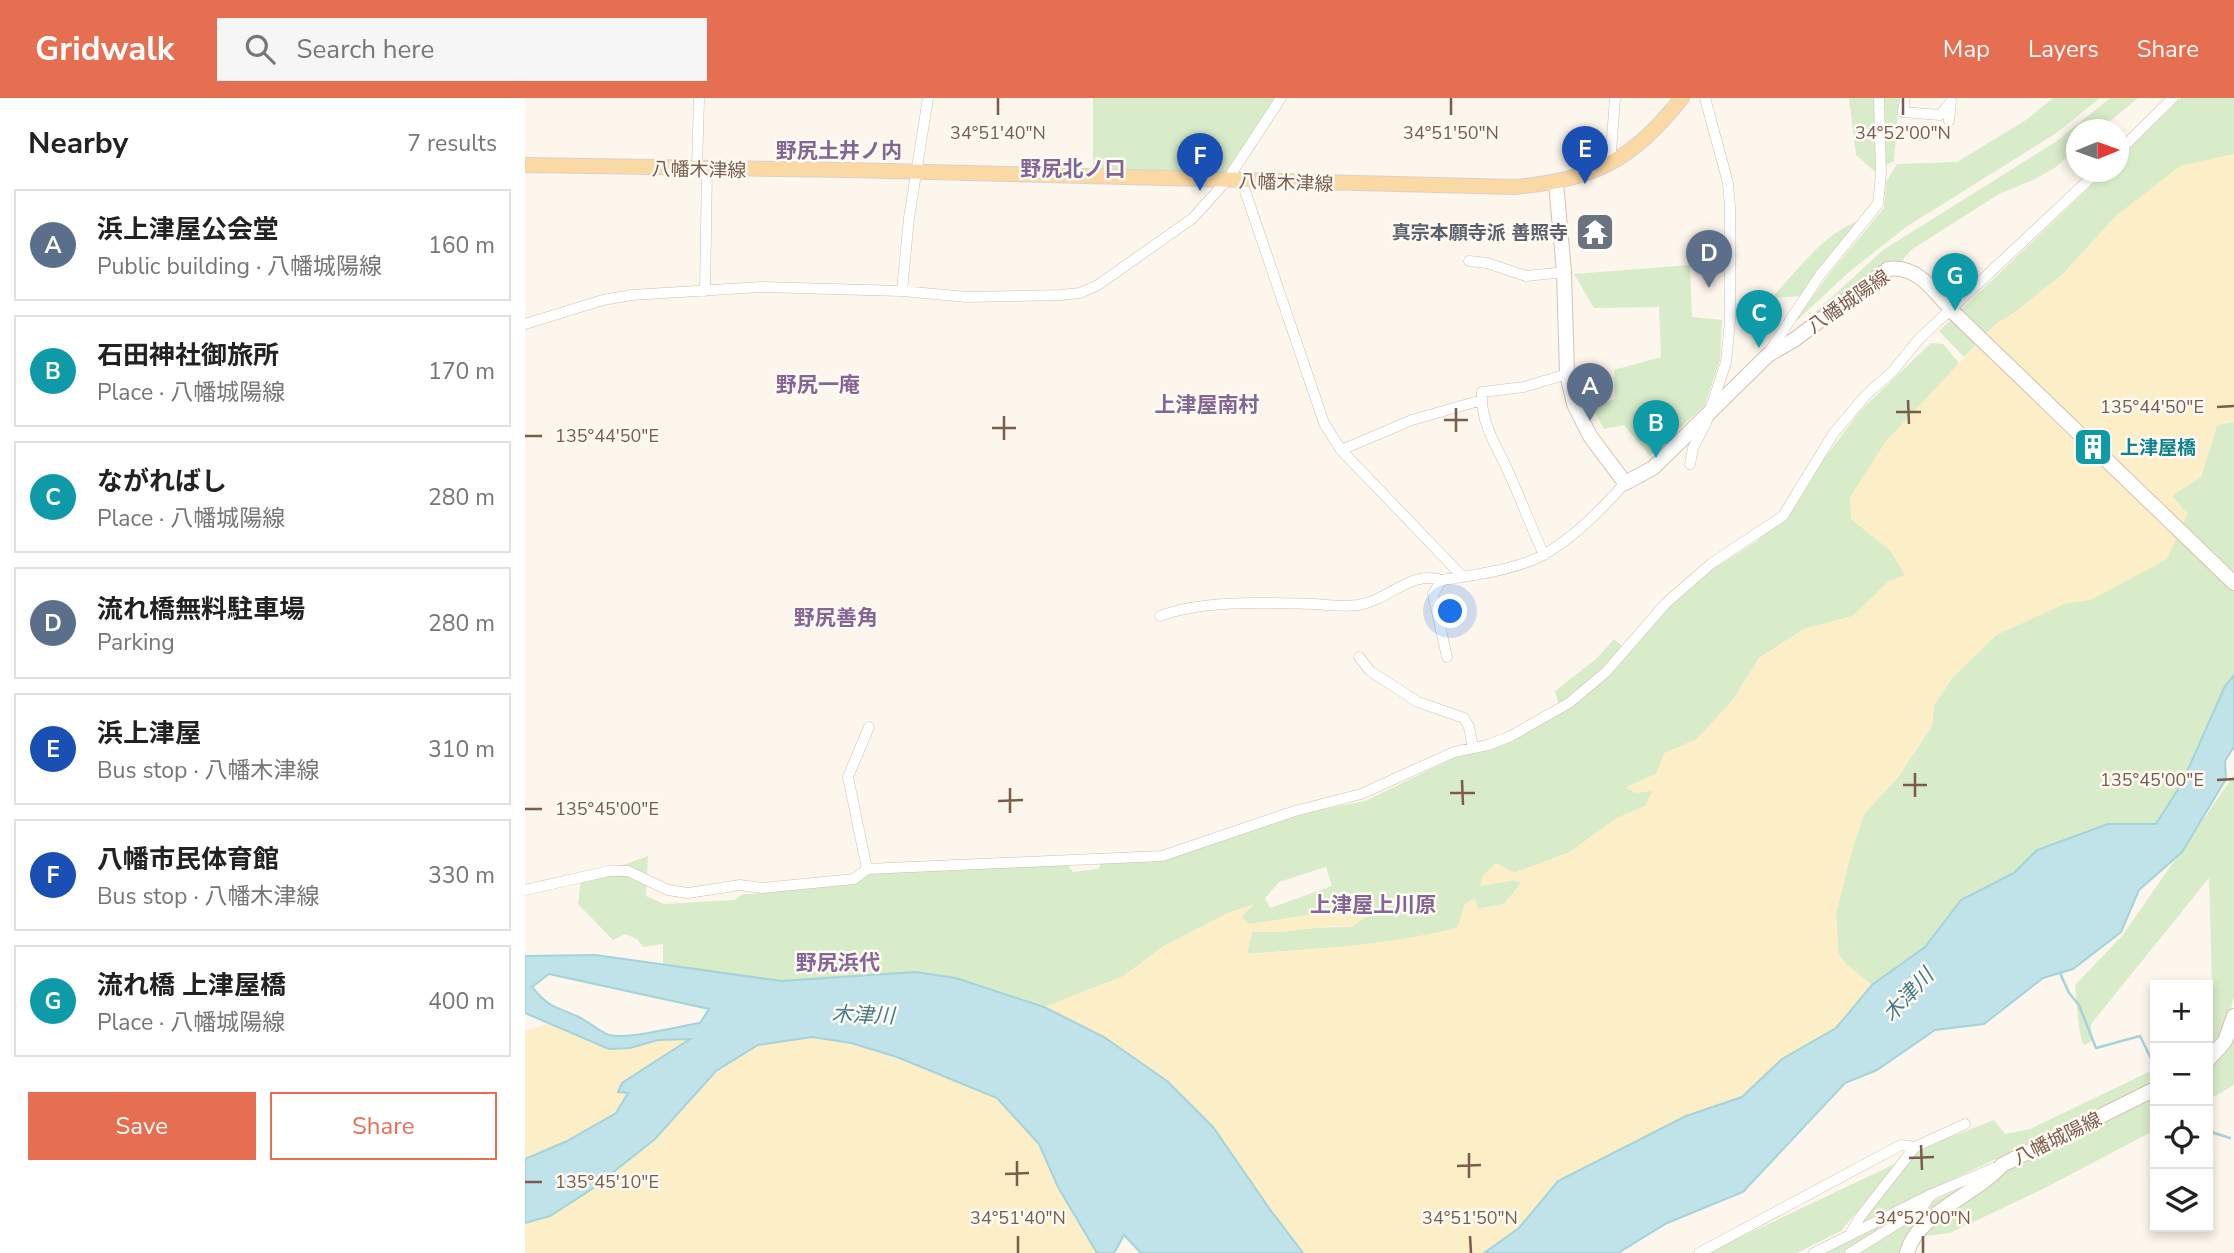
<!DOCTYPE html>
<html lang="en">
<head>
<meta charset="utf-8">
<style>
  :root { --surface:#fff; --page:#f6f6f6; --text:#222; --muted:#767676; --line:#e0e0e0; --accent:#e76f51 }
  body { margin:0; font-family:"Nunito Sans","Noto Sans JP",sans-serif; background:var(--page); color:var(--text) }
  .controls { position:absolute; right:21px; bottom:21px; display:grid; overflow:hidden; border-radius:0px; box-shadow:0 4px 10px #0003 }
  .controls button { width:63px; height:63px; display:grid; place-items:center; padding:0; border:0; border-bottom:2px solid var(--line); background:var(--surface); color:var(--text); font:35px sans-serif }
  .compass { position:absolute; left:1541px; top:21px; width:63px; height:63px; border-radius:50%; background:var(--surface); box-shadow:0 4px 10px #0003; rotate:89deg }
  .you { position:absolute; left:926px; top:514px; width:24px; height:24px; margin:-18px; border:5px solid #fff; border-radius:50%; background:#1a73e8; box-shadow:0 0 0 10px #1a73e833 }
  .badge { display:grid; place-items:center; width:46px; height:46px; border-radius:50%; background:var(--accent); color:#fff; font-size:23px; font-weight:700 }
  .pin { position:absolute; translate:-50% -58px; filter:drop-shadow(0 2px 4px #0008) }
  .pin::after { content:''; position:absolute; top:37px; width:24px; height:21px; background:inherit; clip-path:polygon(0 0,100% 0,50% 100%) }
  .list { margin:0; padding:0; list-style:none }
  h2 { display:flex; justify-content:space-between; align-items:center; height:91px; margin:0; padding:0 28px; font-size:30px }
  h2 small { font-size:23px; font-weight:400; color:var(--muted) }
  .list li { display:grid; grid-template-columns:46px 1fr auto; gap:21px; align-items:center; box-sizing:border-box; height:112px; margin:0 14px 14px; padding:0 14px; border:2px solid var(--line); border-radius:0px }
  .list b { display:block; font-size:26px; white-space:nowrap }
  .list p { margin:0; font-size:23px; white-space:nowrap; color:var(--muted) }
  .list em { font-size:23px; font-style:normal; color:var(--muted) }
  .actions { display:flex; gap:14px; padding:21px 28px }
  .actions a { flex:1; padding:16px 0; border:2px solid var(--accent); border-radius:0px; text-align:center; font-size:24px; color:var(--accent) }
  .actions .main { background:var(--accent); color:#fff }
  .icon { flex:none; width:38px; height:38px; fill:none; stroke:currentColor; stroke-width:2; stroke-linecap:round; stroke-linejoin:round }
  .map { position:relative; flex:none; width:1709px; height:1155px; overflow:hidden }
  header { display:flex; align-items:center; gap:42px; box-sizing:border-box; height:98px; padding:0 35px; background:var(--accent); color:#fff }
  header strong { font-size:33px }
  nav { display:flex; gap:38px; margin-inline-start:auto; font-size:24px }
  .search { width:490px; height:63px; background:var(--page); display:flex; align-items:center; gap:18px; box-sizing:border-box; padding:0 24px; border-radius:0px; color:var(--muted); font-size:26px }
  main { display:flex }
  aside { flex:1; background:var(--surface) }
  .map>svg:first-child { display:block }
  .green { fill:#d8ecc9; fill-rule:evenodd }
  .sand { fill:#fcefc7 }
  .water { fill:#bfe3e8; stroke:#a5d3da; stroke-width:2; fill-rule:evenodd }
  .lines { fill:none; stroke-linecap:round; stroke-linejoin:round }
  .stream { stroke:#a5d3da; stroke-width:2.5 }
  .street-casing { stroke:#d1beb0; stroke-width:11 }
  .secondary-casing { stroke:#d6c0b0; stroke-width:16 }
  .primary-casing { stroke:#dad1cd; stroke-width:16 }
  .street { stroke:#fff; stroke-width:10 }
  .secondary { stroke:#fff; stroke-width:14 }
  .primary { stroke:#fbd9a5; stroke-width:14 }
  .ticks { fill:none; stroke:#7a5c4d; stroke-width:2.5 }
  .labels { text-anchor:middle; stroke-width:5; stroke-linejoin:round; paint-order:stroke }
  .street-label { font-size:19px; fill:#7a5c4d; stroke:#fffaf3 }
  .worship-label { font-size:19px; font-weight:bold; fill:#5b616d; stroke:#fffaf3; text-anchor:end }
  .culture-label { font-size:19px; font-weight:bold; fill:#0d838f; stroke:#fffaf3; text-anchor:start }
  .neighbourhood-label { font-size:21px; font-weight:bold; fill:#846695; stroke:#fffaf3 }
  .water-label { font-size:21px; font-style:italic; fill:#437c86; stroke:#fffaf3 }
  .ticks-label { font-size:18px; text-anchor:middle; fill:#7a5c4d; stroke:#fffaf3; stroke-width:5; stroke-linejoin:round; paint-order:stroke }
</style>
</head>
<body>
<header>
<strong>Gridwalk</strong>
<div class="search"><svg class="icon" aria-label="search" viewBox="0 0 24 24"><circle cx="10" cy="10" r="6"/><path d="M15 15l6 6"/></svg>Search here</div>
<nav><a>Map</a><a>Layers</a><a>Share</a></nav>
</header>
<main>
<aside>
<h2>Nearby<small>7 results</small></h2>
<ul class="list">
<li><span class="badge" style="background:#5c6f8a">A</span><div><b>浜上津屋公会堂</b><p>Public building · 八幡城陽線</p></div><em>160 m</em></li>
<li><span class="badge" style="background:#0f9aa8">B</span><div><b>石田神社御旅所</b><p>Place · 八幡城陽線</p></div><em>170 m</em></li>
<li><span class="badge" style="background:#0f9aa8">C</span><div><b>ながればし</b><p>Place · 八幡城陽線</p></div><em>280 m</em></li>
<li><span class="badge" style="background:#5c6f8a">D</span><div><b>流れ橋無料駐車場</b><p>Parking</p></div><em>280 m</em></li>
<li><span class="badge" style="background:#1a4fb4">E</span><div><b>浜上津屋</b><p>Bus stop · 八幡木津線</p></div><em>310 m</em></li>
<li><span class="badge" style="background:#1a4fb4">F</span><div><b>八幡市民体育館</b><p>Bus stop · 八幡木津線</p></div><em>330 m</em></li>
<li><span class="badge" style="background:#0f9aa8">G</span><div><b>流れ橋 上津屋橋</b><p>Place · 八幡城陽線</p></div><em>400 m</em></li>
</ul>
<div class="actions"><a class="main">Save</a><a>Share</a></div>
</aside>
<div class="map">
<svg width="1709" height="1155" viewBox="0 0 1709 1155">
  <rect width="100%" height="100%" fill="#fdf6ec"/>
  <path class="green" d="M568 0H750L700 77 568 72Z
    M1324 0H1374L1369 63 1349 73 1331 57Z
    M1528 0H1575L1530 36 1381 129 1323 175 1266 228 1305 175 1359 110 1361 84 1372 66 1432 64 1501 22Z
    M1585 0H1613L1575 31 1552 32 1551 51 1531 69 1508 82 1474 96 1386 152 1379 160 1377 167 1258 244 1358 152 1532 43Z
    M1656 0H1709V56L1655 69 1591 118 1538 176 1490 214 1470 227 1439 259 1414 233 1580 74H1594V61Z
    M1338 121 1276 198 1247 200C1273 171 1301 133 1338 121Z
    M1165 167 1167 219 1197 222 1195 262 1180 307 1125 358 1099 327 1079 331 1067 309 1090 301 1089 272 1136 259 1134 209 1069 210 1049 176Z
    M1406 245 1418 246 1434 265 1420 281 1326 421 1365 452 1381 477 1364 483 1328 518 1279 531 1234 560 1208 602 1172 641 1140 655 1131 676 1102 689 1128 693 1120 708 1092 720 1045 754 955 788 988 782 997 784 979 806 952 811 932 830 900 838 827 848 721 856 727 834C761 834 794 828 827 829L830 810 725 826 716 819 728 807 703 815 639 848 597 879 519 909 431 880 390 874 256 883 138 866V846L118 849 112 841 100 836 88 842 53 806 56 782 123 758 121 798 139 806 209 802 218 796H230L246 786 315 785 337 774 542 766 548 774 573 771 577 764 638 762 764 718 840 703 933 658 965 652 1011 630 1034 607 1030 593 1071 561 1089 541 1102 552 1135 518 1188 471 1232 443 1265 413 1296 365 1335 313ZM801 769 807 788 745 810 740 800 754 784Z
    M1709 324V577L1700 588 1657 685 1631 726H1583L1512 752 1489 775 1436 802 1400 849 1347 887 1322 867 1313 856 1311 815 1326 756 1339 716 1374 678 1407 628 1409 607 1428 579 1471 537 1539 506 1568 501 1646 398 1676 379 1692 327Z
    M1709 677V898L1701 932 1683 954V935L1688 924 1684 780 1566 926 1567 943 1559 947C1553 939 1552 901 1550 887L1597 838Z
    M1709 931V987L1683 1002V965Z
    M1630 971V985L1334 1126 1395 1051 1469 1022 1480 1036 1505 1031Z
    M1630 995V1032L1518 1091 1425 1135 1393 1139 1415 1118 1500 1058Z
    M1372 1065 1316 1133 1272 1155H1182Z
    M1458 1079 1376 1155H1298Z"/>
  <path class="sand" d="M1709 56V324L1692 327 1676 379 1647 398 1663 416 1642 461 1568 501 1539 506 1471 537 1428 579 1409 607 1407 627 1374 678 1339 716 1326 756 1311 815 1313 856 1322 867 1347 887 1311 930 1257 961 1217 999 1161 1018 1033 1083 994 1130 959 1155H778L744 1110 579 939 519 909 597 879 639 848 703 815 729 806 716 819 725 826 831 810 844 817 827 829 803 828 759 834H727L722 856C792 851 863 847 932 830L940 805 950 801 953 811 979 806 997 785 988 782 955 788 958 777 971 765 990 775 1045 754 1092 720 1120 708 1127 693 1111 695 1101 690 1131 676 1140 655 1172 641 1208 602 1234 560 1279 531 1328 518 1364 483 1380 477 1365 452 1326 421 1325 399 1361 343 1470 227 1490 214 1538 176 1591 118 1655 68Z
    M25 925C40 932 74 950 88 951 114 951 139 936 166 940L104 994 91 1015 42 1043 0 1061V933Z
    M287 939 326 945 372 959 472 1000 514 1046 533 1089 572 1155H0V1125L25 1118 169 996 191 973 233 947Z"/>
  <path class="water" d="M1709 577V649L1700 663 1701 681 1657 754 1614 792 1596 834 1548 871 1518 880 1459 926 1410 932 1352 972 1320 985 1218 1094 1142 1125 1093 1155H959L994 1130 1033 1083 1161 1018 1217 999 1257 961 1311 930 1347 887 1400 849 1436 802 1489 775 1512 752 1583 726H1631L1657 685 1700 588Z
    M70 857 256 883 390 874 431 880 519 909 579 939 642 983 688 1029 744 1110 778 1155H616L599 1137 589 1155H572L533 1089 514 1046 472 1000 372 959 326 945 287 939 233 947 191 973 130 1041 67 1091 25 1118 0 1125V1061L42 1043 91 1015 103 995 93 994 97 985 165 941 133 942 105 950 84 951 0 915V858ZM24 876 184 911 175 925C154 928 101 942 84 937 74 933 65 925 56 920 31 908 26 912 7 889Z"/>
  <g class="lines">
    <path class="stream" d="M1535 875 1544 895 1554 907 1571 950 1615 938 1630 969
      M1683 1033 1705 1040"/>
    <g class="street-casing">
      <path id="street" d="M1380 0 1378 14 1415 17 1426 4
        M1424 23 1426 3
        M1594 53 1648 0
        M1085 67 1090 0
        M172 71 174 0
        M717 84 799 325 816 352 938 479
        M944 163 962 165 1001 178 1039 174
        M180 193 182 71
        M377 193 384 120 403 0
        M0 226 78 202 107 197 236 189 377 193 442 199 536 197 555 195 573 187 668 120 702 82 756 0
        M1244 254 1295 177 1353 106 1356 75 1354 0
        M816 352 887 322 957 302
        M1165 366 1168 350 1181 325 1201 264 1205 223V110L1203 85 1180 0
        M1019 457C1006 429 995 399 982 371 970 345 955 323 957 294L999 289 1042 276
        M917 482 908 496 922 559
        M635 518C680 501 742 505 790 506 804 507 818 509 833 507 864 503 883 472 917 482 945 478 994 471 1018 457 1049 440 1077 411 1100 385
        M834 559 845 573 893 604 939 620 944 629 948 650
        M342 771 323 679 344 629
        M0 792 84 773H103L143 792 163 795 215 787 237 790 329 781 342 771 637 758 770 713 836 696 929 654 963 647 986 638 1044 605 1081 574 1141 505 1187 465 1258 418 1308 336 1341 297 1368 273 1394 241 1572 74
        M1324 1138 1335 1119 1390 1049
        M1174 1155 1376 1047 1390 1049 1440 1026
        M1289 1155 1407 1096 1469 1070
        M1325 1155 1396 1111 1406 1097"/>
    </g>
    <g class="secondary-casing">
      <path id="secondary" d="M1031 85 1039 174 1042 276 1049 306 1065 338 1100 385 1128 370 1243 257 1269 242 1363 171C1392 166 1411 195 1429 215L1709 485
        M1683 962 1700 943 1709 918
        M1382 1155C1392 1115 1451 1097 1477 1067L1630 991"/>
    </g>
    <g class="primary-casing">
      <path id="primary" d="M0 67 323 72 990 89C1071 81 1106 63 1157 0"/>
    </g>
    <use href="#street" class="street"/>
    <use href="#secondary" class="secondary"/>
    <use href="#primary" class="primary"/>
  </g>
  <path class="ticks" d="M473 0V17M926 0V17M1378 0V17M1383 302 1384 326M1692 309 1709 308M931 310V334M1371 314H1396M479 318V342M919 322H943M467 330H491M0 338H17M1390 675V699M937 682 938 707M1692 682 1709 681M1378 687H1402M485 690V715M925 695H950M473 703 498 702M0 711H17M1396 1047 1397 1072M944 1055V1080M1384 1060 1409 1059M492 1063V1088M932 1068 956 1067M480 1076 504 1075M0 1084H17M493 1138V1155M945 1138 946 1155M1398 1138V1155"/>
  <defs>
    <g id="temple-square" transform="scale(2.0125)"><rect x="-9" y="-9" width="18" height="18" rx="4" fill="#6b7280" stroke="#fffaf3"/><path d="M0-6L5-2H3V0L6.5 2.5H4V6H1.5V3h-3V6H-4V2.5H-6.5L-3 0V-2H-5Z" fill="#fff"/></g>
    <g id="building-square" transform="scale(2.0125)"><rect x="-9" y="-9" width="18" height="18" rx="4" fill="#0f9aa8" stroke="#fffaf3"/><path d="M-4-6H4V6H1V3H-1V6H-4ZM-2.5-4.3h1.7v1.8h-1.7ZM.8-4.3h1.7v1.8H.8ZM-2.5-1h1.7V.8h-1.7ZM.8-1h1.7V.8H.8Z" fill="#fff"/></g>
  </defs>
  <g fill-rule="evenodd">
    <use href="#temple-square" x="1070" y="134"/>
    <use href="#building-square" x="1568" y="349"/>
  </g>
  <g class="labels">
    <g class="street-label">
      <text transform="translate(174 71) rotate(1)" y="7">八幡木津線</text>
      <text transform="translate(761 84) rotate(2)" y="7">八幡木津線</text>
      <text transform="translate(1323 203) rotate(-35)" y="7">八幡城陽線</text>
      <text transform="translate(1532 1040) rotate(-26)" y="7">八幡城陽線</text>
    </g>
    <g class="worship-label">
      <text x="1043" y="141">真宗本願寺派 善照寺</text>
    </g>
    <g class="culture-label">
      <text x="1595" y="356">上津屋橋</text>
    </g>
    <g class="neighbourhood-label">
      <text x="314" y="60">野尻土井ノ内</text>
      <text x="548" y="78">野尻北ノ口</text>
      <text x="293" y="294">野尻一庵</text>
      <text x="682" y="314">上津屋南村</text>
      <text x="311" y="527">野尻善角</text>
      <text x="848" y="814">上津屋上川原</text>
      <text x="313" y="872">野尻浜代</text>
    </g>
    <g class="water-label">
      <text transform="translate(1383 897) rotate(-47)" y="7">木津川</text>
      <text transform="translate(338 917) rotate(2)" y="7">木津川</text>
    </g>
  </g>
  <g class="ticks-label">
    <text x="473" y="41">34°51'40"N</text>
    <text x="926" y="41">34°51'50"N</text>
    <text x="1378" y="41">34°52'00"N</text>
    <text x="1627" y="315">135°44'50"E</text>
    <text x="82" y="344">135°44'50"E</text>
    <text x="1627" y="688">135°45'00"E</text>
    <text x="82" y="717">135°45'00"E</text>
    <text x="82" y="1090">135°45'10"E</text>
    <text x="493" y="1126">34°51'40"N</text>
    <text x="945" y="1126">34°51'50"N</text>
    <text x="1398" y="1126">34°52'00"N</text>
  </g>
</svg>
<div class="controls">
<button>+</button>
<button>−</button>
<button><svg class="icon" aria-label="locate" viewBox="0 0 24 24"><circle cx="12" cy="12" r="6"/><path d="M12 2v4M12 18v4M2 12h4M18 12h4"/></svg></button>
<button><svg class="icon" aria-label="layers" viewBox="0 0 24 24"><path d="M12 4l9 5-9 5-9-5zM3 14l9 5 9-5"/></svg></button>
</div>
<svg class="compass" viewBox="-18 -18 36 36"><path d="M0-13l5 13h-10z" fill="#e53935"/><path d="M0 13l5-13h-10z" fill="#767676"/></svg>
<div class="you"></div>
<div class="pin badge" style="left:1065px;top:323px;background:#5c6f8a">A</div>
<div class="pin badge" style="left:1131px;top:360px;background:#0f9aa8">B</div>
<div class="pin badge" style="left:1234px;top:250px;background:#0f9aa8">C</div>
<div class="pin badge" style="left:1184px;top:190px;background:#5c6f8a">D</div>
<div class="pin badge" style="left:1060px;top:86px;background:#1a4fb4">E</div>
<div class="pin badge" style="left:675px;top:93px;background:#1a4fb4">F</div>
<div class="pin badge" style="left:1430px;top:213px;background:#0f9aa8">G</div>
</div>
</main>
</body>
</html>
